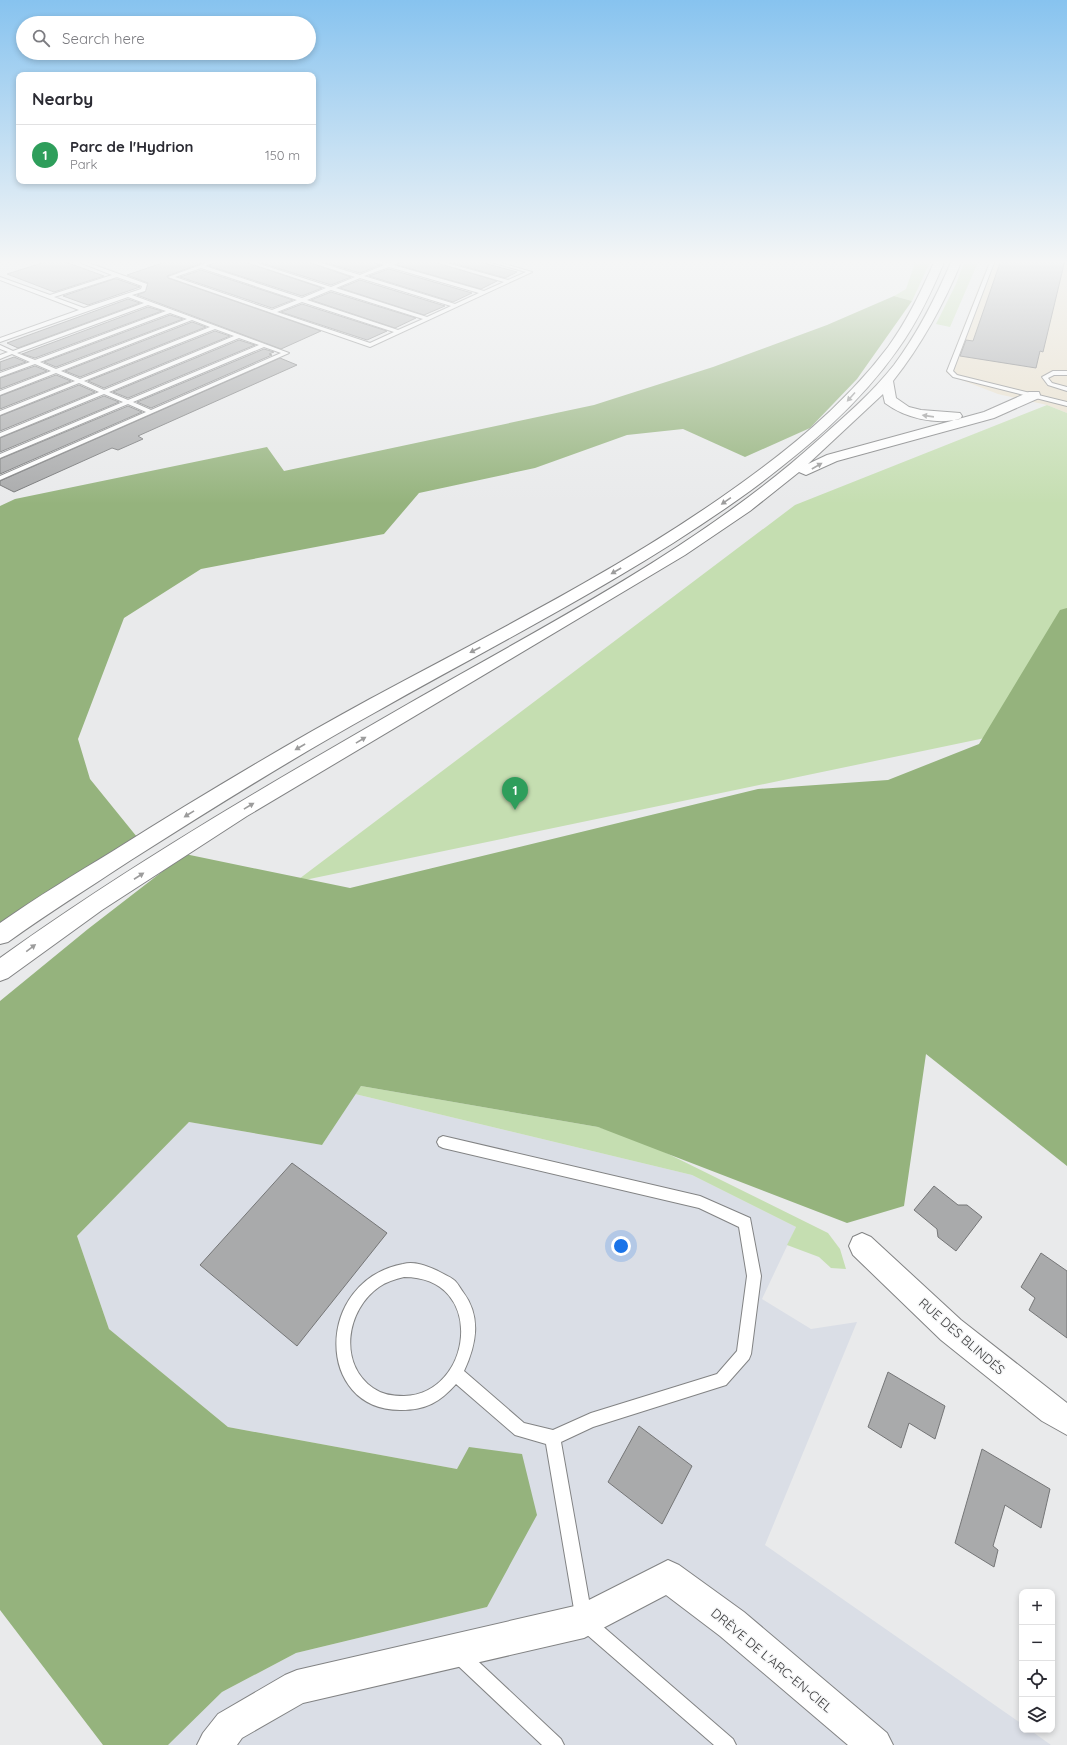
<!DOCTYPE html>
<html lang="en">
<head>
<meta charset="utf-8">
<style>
  :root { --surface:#fff; --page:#f7f7f7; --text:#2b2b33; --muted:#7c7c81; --line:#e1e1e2; --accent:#db2777 }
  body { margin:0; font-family:Quicksand,sans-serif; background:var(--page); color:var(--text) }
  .controls { position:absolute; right:12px; bottom:12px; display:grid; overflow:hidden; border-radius:8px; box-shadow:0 2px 6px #0003 }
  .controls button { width:36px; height:36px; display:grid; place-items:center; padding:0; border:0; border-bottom:1px solid var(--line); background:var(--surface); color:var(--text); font:20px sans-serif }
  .you { position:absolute; left:621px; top:1246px; width:14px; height:14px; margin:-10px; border:3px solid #fff; border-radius:50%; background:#1a73e8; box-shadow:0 0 0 6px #1a73e833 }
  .badge { display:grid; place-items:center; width:26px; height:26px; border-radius:50%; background:var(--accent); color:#fff; font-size:13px; font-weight:700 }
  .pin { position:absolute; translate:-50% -33px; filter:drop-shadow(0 1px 2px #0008) }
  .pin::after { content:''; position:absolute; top:21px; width:14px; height:12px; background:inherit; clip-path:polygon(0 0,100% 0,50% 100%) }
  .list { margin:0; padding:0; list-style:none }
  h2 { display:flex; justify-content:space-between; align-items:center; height:52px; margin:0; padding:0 16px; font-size:17px }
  h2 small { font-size:13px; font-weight:400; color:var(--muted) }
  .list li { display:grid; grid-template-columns:26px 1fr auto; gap:12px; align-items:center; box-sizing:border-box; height:60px; padding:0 16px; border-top:1px solid var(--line) }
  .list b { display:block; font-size:15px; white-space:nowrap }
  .list p { margin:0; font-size:13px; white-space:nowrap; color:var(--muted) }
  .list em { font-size:13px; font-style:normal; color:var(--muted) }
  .icon { flex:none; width:22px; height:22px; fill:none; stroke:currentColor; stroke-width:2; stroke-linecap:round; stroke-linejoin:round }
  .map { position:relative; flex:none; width:1067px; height:1745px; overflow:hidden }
  .search { position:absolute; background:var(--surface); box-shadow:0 2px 6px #0003; left:16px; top:16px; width:300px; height:44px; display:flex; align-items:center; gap:10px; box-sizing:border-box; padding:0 14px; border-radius:22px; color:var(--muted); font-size:15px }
  .panel { position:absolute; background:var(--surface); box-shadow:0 2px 6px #0003; left:16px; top:72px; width:300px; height:112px; border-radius:8px }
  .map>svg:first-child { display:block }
  .commercial { fill:#e9dfca }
  .built { fill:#dadee6 }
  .green { fill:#c5deb1 }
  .forest { fill:#95b37d }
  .building { fill:#a9aaab; stroke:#757677 }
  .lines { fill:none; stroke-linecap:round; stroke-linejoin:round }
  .lane-casing { stroke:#828384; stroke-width:2 }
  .street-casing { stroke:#828384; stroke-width:2 }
  .highway-casing { stroke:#828384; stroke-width:2 }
  .lane { fill:#fff; fill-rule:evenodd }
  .street { fill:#fff; fill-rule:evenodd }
  .highway { fill:#fff; fill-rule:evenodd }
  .oneway { fill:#9c9c9c }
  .labels { text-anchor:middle; stroke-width:3; stroke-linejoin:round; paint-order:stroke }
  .near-street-label { font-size:13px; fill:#39393a; stroke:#f6f7f8 }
</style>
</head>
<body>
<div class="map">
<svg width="1067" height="1745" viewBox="0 0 1067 1745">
  <rect width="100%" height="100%" fill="#e9eaeb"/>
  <path class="commercial" d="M989 260H1067V413L1047 405 998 394 951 376 946 372Z"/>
  <path class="built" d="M355 1094 692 1175 796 1227 762 1299 811 1329 857 1322 765 1545 1022 1724V1730H1030L1051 1745H168L222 1692 296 1653 487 1607 457 1469 228 1427 109 1329 77 1236 189 1122 322 1145Z"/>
  <path class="green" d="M916 260H931L912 301 894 296 906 289Z
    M965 260H979L950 327 936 324 956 284Z
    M1047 405 1067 413V1166L985 738 295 882 795 505Z
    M361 1086 598 1127 638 1139 828 1233 840 1249 846 1269 831 1268 819 1257 787 1245 796 1227 692 1175 355 1094Z"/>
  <path class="forest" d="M894 296 912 301 857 379 810 428 745 457 683 429 627 435 535 468 419 493 384 534 201 569 124 618 78 739 90 779 137 837 0 926V506L15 499 267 447 284 471 594 405 713 367 827 325Z
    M1067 608V1166L926 1054 904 1206 847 1223 598 1127 361 1086 322 1145 189 1122 77 1236 109 1329 228 1427 457 1469 469 1447 522 1454 537 1515 487 1607 296 1653 222 1692 168 1745H103L0 1610V1001L88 929 185 854 350 888 758 789 888 780 979 744 1060 610Z"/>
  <path class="building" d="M52 260H60L104 276 54 292 7 274Z
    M171 260H210L167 276 168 278 321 331 281 349 137 295 145 292 148 283 127 275Z
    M221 260H239L322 288 302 296 209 266Z
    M252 260H303L351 277 331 285Z
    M316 260H368L380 265 360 273Z
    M404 260H428L497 281 481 289 397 265Z
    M442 260H473L517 272 505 278Z
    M1001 260H1065L1043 352 1040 351 1036 368 960 356 966 340 973 341Z
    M389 269 472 293 453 302 369 276Z
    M201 270 293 300 272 308 180 277Z
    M114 279H117L140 287 88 305 63 296Z
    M360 280 445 306 424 315 340 288Z
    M331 292 416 318 395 328 311 300Z
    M128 299 140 303 18 348 7 343Z
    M302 304 387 331 367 340 281 312Z
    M148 307 162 311 35 358 22 354Z
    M170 315 183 319 56 367 44 362Z
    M192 322 206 327 80 377 65 371Z
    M215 331 230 336 104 388 88 381Z
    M239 340 255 345 128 398 113 392Z
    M264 349 274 352 269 354 272 355 151 408 137 402Z
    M14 357 26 362 0 371V362Z
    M280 358 297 365 138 436 143 439 118 450 112 448 14 492 0 485V481Z
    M35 366 47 371 0 389V378Z
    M56 375 71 381 0 409V396Z
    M79 385 95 392 0 431V416Z
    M104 396 119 402 0 452V438Z
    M128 406 142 412 0 474V459Z
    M292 1163 387 1233 297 1346 200 1265Z
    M934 1186 958 1205H967L982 1217 956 1251 938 1237 937 1229 914 1210Z
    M1041 1253 1067 1271V1338L1029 1310 1035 1298 1021 1287Z
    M888 1372 945 1406 935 1439 909 1423 901 1448 868 1427Z
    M639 1426 692 1466 662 1524 608 1482Z
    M982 1449 1050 1489 1041 1528 1005 1505 993 1546 998 1550 994 1567 955 1543Z"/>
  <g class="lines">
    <g class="lane-casing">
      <path id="lane" d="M74 260H80L147 284 145 291 132 295 289 353 0 480V476L146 412 128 404 0 458V454L123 402 104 394 0 437V433L99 392 79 383 0 415V411L75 381 56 373 0 395V391L51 371 35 364 0 377V373L30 362 12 354 0 359V355L8 352 0 349V345L13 351 144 303 128 297 0 342V338L79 310 0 280V277L50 295 112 275ZM117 277 142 286 141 289 84 308 54 297ZM148 305 166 311 35 360 17 353ZM170 313 187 319 56 369 40 362ZM192 320 210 327 80 379 61 371ZM215 329 234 336 104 390 84 381ZM239 338 259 345 128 400 109 392ZM264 347 281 353 151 410 133 402Z
        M214 260H220L205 266 302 298 326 288 240 260H247L331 287 355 277 304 260H311L360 275 384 265 369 260C375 260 380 262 386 263 391 264 397 260 403 260L393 265 484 291 504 282 429 260H436L508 280 526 272 484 260H491L532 272 370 347 168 277ZM389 267 479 293 455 304 364 276ZM201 268 297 300 272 310 175 277ZM360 278 451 306 427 317 336 288ZM331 290 423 319 398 330 307 300ZM302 302 394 332 370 343 277 312Z
        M991 260H995L953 371 957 375 1067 402V406L953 377 947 371Z
        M1053 371H1067V375H1054L1048 378 1052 383 1067 387V391L1048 385 1042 377Z
        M443 1136 700 1196 750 1218 761 1276 751 1354 749 1359 726 1385 593 1427 561 1442 592 1617 733 1739 736 1745H714L578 1627 576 1621 546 1444 515 1435 456 1384C440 1402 426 1410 401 1410 315 1411 314 1281 403 1264 415 1261 427 1266 438 1271 443 1274 449 1276 454 1280 457 1282 460 1288 463 1292 482 1317 476 1345 464 1371L524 1423 553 1430 591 1413 717 1374 737 1351 747 1276 739 1227 699 1208 443 1148 439 1146 437 1142 439 1138ZM404 1277C488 1277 472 1395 404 1396 393 1396 383 1395 373 1388 338 1364 346 1310 379 1287 386 1282 395 1279 404 1277Z
        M460 1648 466 1650 561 1739 564 1745H542L454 1662 452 1656 454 1650Z"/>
    </g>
    <g class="street-casing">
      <path id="street" d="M862 1233 871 1237 961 1320 1067 1403V1435L1042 1421 941 1340 853 1255 849 1246 853 1237Z
        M668 1560 679 1565 744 1612 887 1733 893 1745H848L720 1636 666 1595 584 1638 303 1703 242 1738 237 1745H197L203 1733 218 1714 285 1675 297 1670 579 1605Z"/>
    </g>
    <g class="highway-casing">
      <path id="highway" d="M935 260H945C932 291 918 321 898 349 859 405 805 450 750 491 631 577 501 641 374 713 291 759 211 809 131 860 90 887 48 913 8 942L0 944V923C37 897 75 874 113 851 197 798 282 747 370 699 488 635 608 576 719 499 781 456 842 408 888 347 907 321 922 290 935 260Z
        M952 260H962C944 304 922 344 893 381L896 398 909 407 921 410 960 413 962 416 960 419C935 425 905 418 885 403L883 394 808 464 827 455 984 412 1029 392H1039L1040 395 1039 398 994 418 837 461 806 475 799 472 750 511 685 555 247 816 102 910 8 978 0 981V958C131 864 269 784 408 704 547 624 697 549 817 441 844 417 871 394 894 365 918 333 936 297 952 260Z"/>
    </g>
    <use href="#lane" class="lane"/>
    <use href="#street" class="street"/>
    <use href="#highway" class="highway"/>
  </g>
  <defs><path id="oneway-solid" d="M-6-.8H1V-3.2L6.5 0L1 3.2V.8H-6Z"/></defs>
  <g class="oneway">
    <use href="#oneway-solid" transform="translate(851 397) rotate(132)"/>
    <use href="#oneway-solid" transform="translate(928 416) rotate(-172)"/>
    <use href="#oneway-solid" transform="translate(817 466) rotate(-30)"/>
    <use href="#oneway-solid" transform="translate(726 501) rotate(145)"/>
    <use href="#oneway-solid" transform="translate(616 571) rotate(150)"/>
    <use href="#oneway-solid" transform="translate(475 650) rotate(153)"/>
    <use href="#oneway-solid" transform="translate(361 740) rotate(-31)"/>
    <use href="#oneway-solid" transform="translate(300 747) rotate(150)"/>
    <use href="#oneway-solid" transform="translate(249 806) rotate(-31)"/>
    <use href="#oneway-solid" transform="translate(189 814) rotate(148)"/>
    <use href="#oneway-solid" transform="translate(139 876) rotate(-33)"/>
    <use href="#oneway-solid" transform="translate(31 948) rotate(-37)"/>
  </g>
  <linearGradient id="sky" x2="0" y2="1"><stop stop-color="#87c3ef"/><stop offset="0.52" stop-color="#f5f6f6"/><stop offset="1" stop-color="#f5f6f6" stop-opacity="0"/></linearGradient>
  <rect width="1067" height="504" fill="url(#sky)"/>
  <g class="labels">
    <g class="near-street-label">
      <text transform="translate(962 1336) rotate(41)" y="5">RUE DES BLINDÉS</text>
      <text transform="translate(772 1660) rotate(40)" y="5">DRÈVE DE L'ARC-EN-CIEL</text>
    </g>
  </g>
</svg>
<div class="controls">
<button>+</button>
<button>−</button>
<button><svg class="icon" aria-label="locate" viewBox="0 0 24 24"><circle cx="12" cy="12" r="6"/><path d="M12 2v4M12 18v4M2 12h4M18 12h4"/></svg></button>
<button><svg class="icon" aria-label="layers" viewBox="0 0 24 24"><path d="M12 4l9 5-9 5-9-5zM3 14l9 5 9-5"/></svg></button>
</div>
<div class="you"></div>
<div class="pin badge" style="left:515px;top:810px;background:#2e9e5b">1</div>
<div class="search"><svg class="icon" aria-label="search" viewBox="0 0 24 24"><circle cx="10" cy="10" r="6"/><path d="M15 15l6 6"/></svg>Search here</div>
<section class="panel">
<h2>Nearby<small></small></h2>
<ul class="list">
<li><span class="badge" style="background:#2e9e5b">1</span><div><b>Parc de l'Hydrion</b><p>Park</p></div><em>150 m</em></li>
</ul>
</section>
</div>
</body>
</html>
